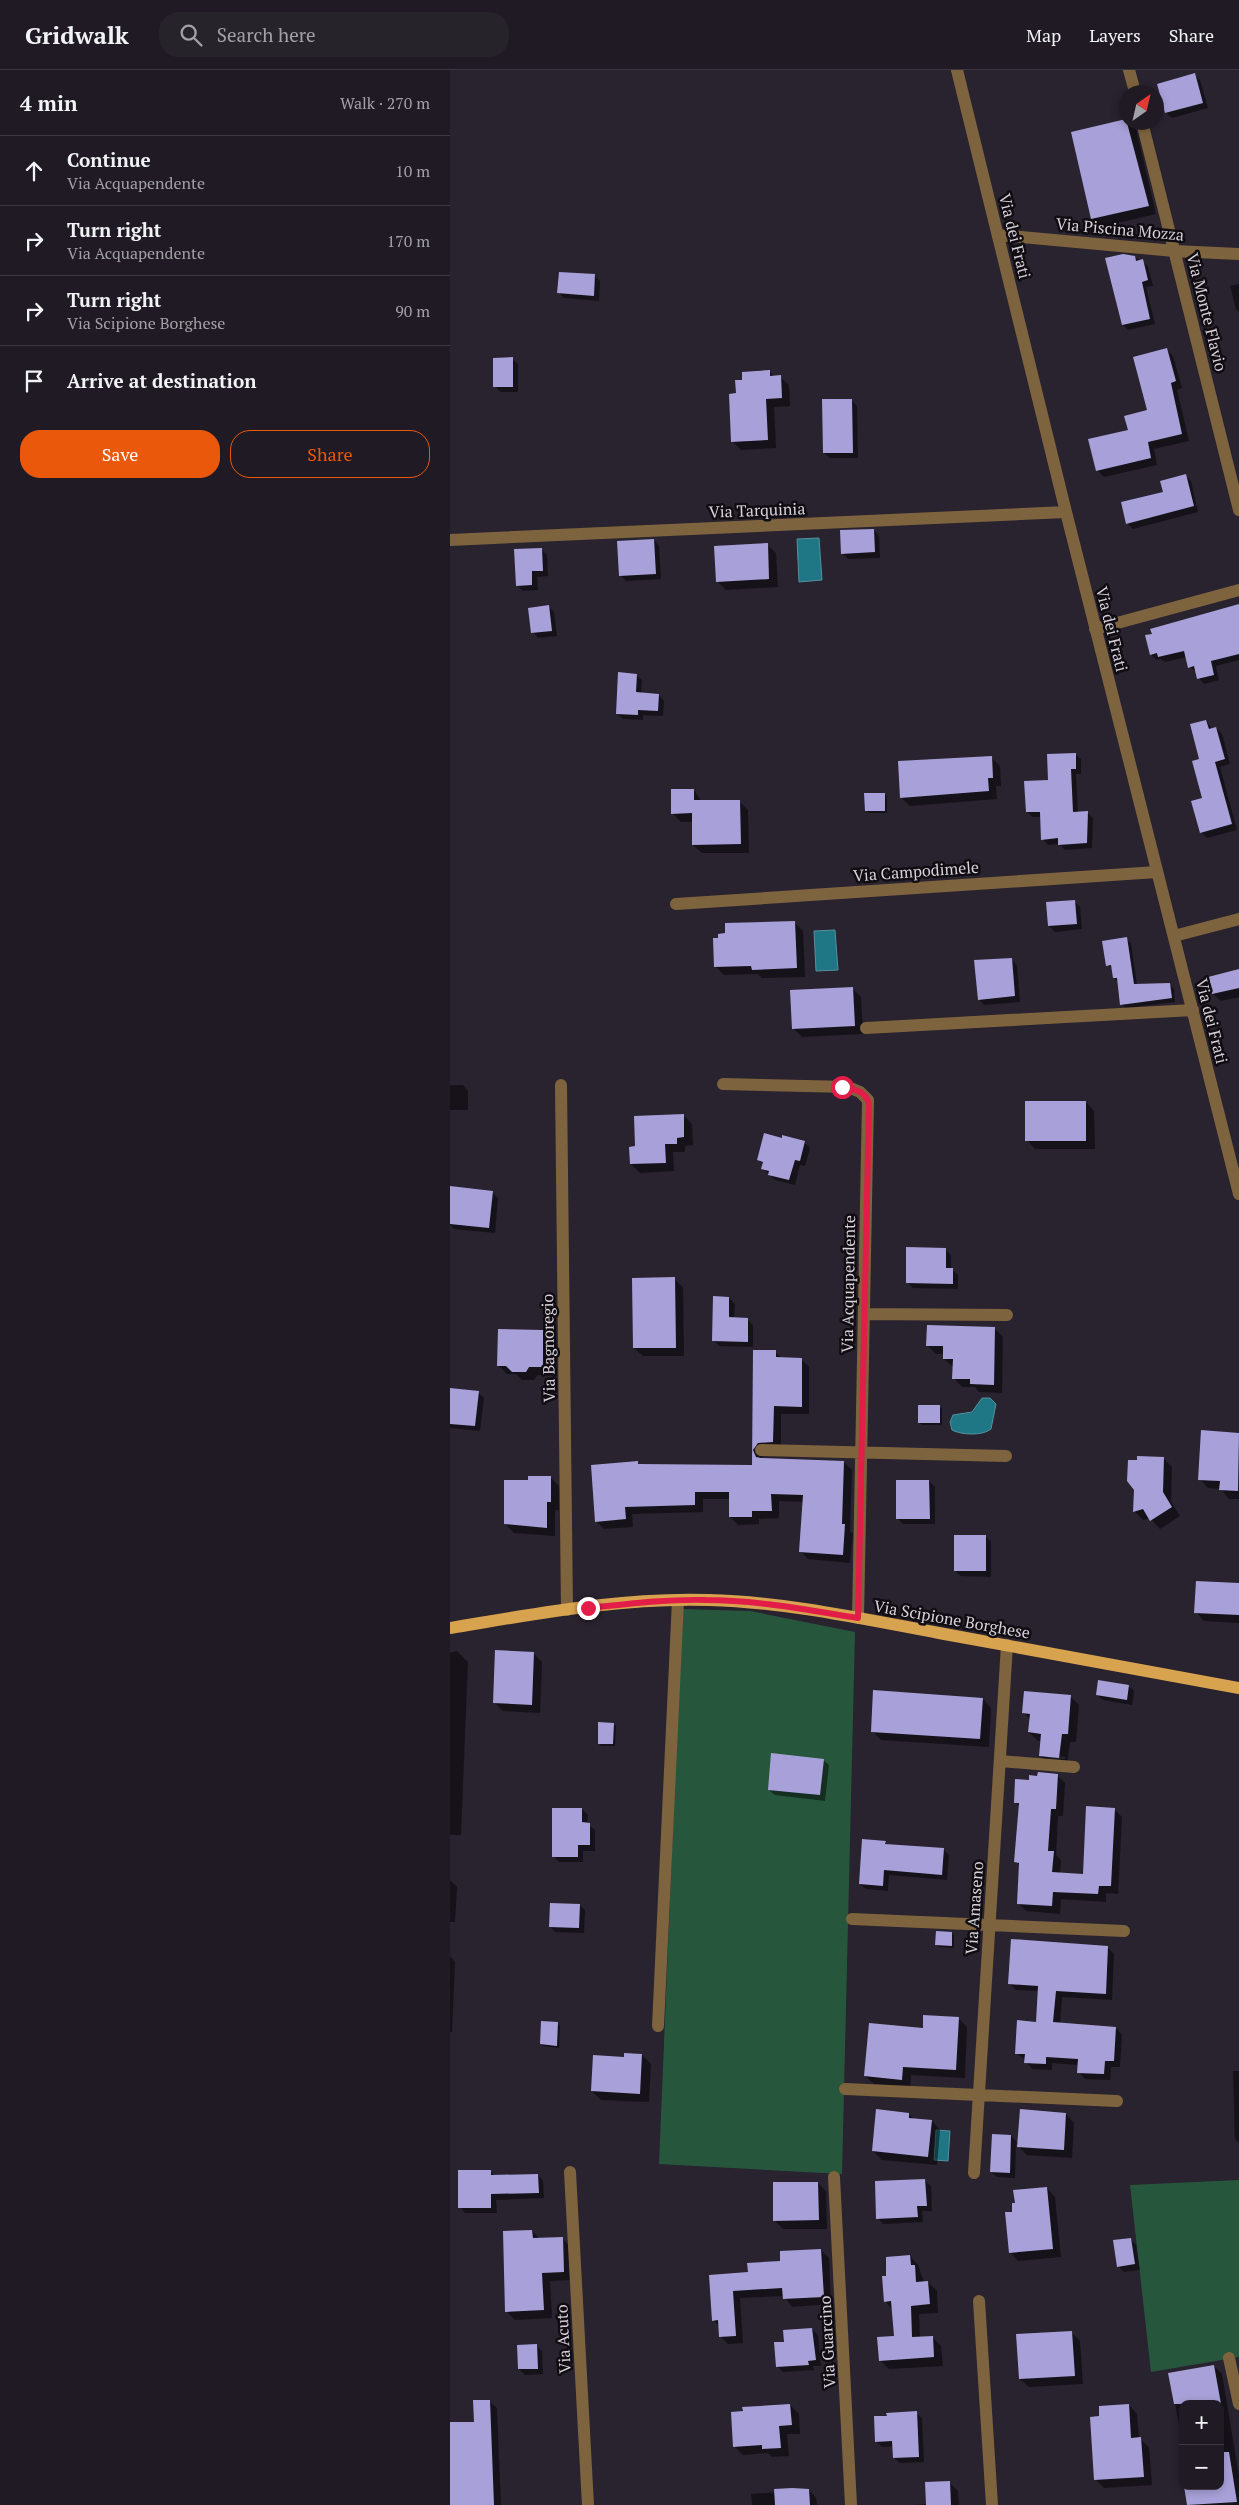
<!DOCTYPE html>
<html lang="en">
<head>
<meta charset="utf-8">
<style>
  :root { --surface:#1f1a23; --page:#27232b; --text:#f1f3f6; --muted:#a1a1a6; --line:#3c3841; --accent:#ea580c }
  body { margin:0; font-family:"PT Serif",serif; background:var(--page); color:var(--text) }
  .controls { position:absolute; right:15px; bottom:15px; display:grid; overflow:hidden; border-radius:10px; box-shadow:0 2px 8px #0003 }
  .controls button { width:45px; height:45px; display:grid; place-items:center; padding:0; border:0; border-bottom:1px solid var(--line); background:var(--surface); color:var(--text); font:25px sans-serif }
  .compass { position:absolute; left:669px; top:15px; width:45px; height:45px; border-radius:50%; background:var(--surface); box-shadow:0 2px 8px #0003; rotate:34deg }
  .stop { position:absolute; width:15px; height:15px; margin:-11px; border:4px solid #e11d48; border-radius:50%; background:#fff }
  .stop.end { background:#e11d48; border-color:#fff; box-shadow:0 1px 5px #0008 }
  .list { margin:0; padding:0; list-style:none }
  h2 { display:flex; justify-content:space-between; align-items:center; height:65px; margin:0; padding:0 20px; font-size:21px }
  h2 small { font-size:16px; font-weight:400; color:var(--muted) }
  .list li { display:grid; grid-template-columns:32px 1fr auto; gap:15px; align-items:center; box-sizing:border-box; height:70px; padding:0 20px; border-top:1px solid var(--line) }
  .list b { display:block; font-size:19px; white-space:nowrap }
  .list p { margin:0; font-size:16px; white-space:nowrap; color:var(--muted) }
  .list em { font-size:16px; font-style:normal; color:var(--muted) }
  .actions { display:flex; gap:10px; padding:15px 20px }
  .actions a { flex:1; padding:11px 0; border:1px solid var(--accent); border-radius:20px; text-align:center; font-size:18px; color:var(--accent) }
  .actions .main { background:var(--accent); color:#fff }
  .icon { flex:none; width:28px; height:28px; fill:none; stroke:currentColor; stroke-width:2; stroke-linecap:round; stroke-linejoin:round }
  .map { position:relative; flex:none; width:789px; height:2435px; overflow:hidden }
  header { display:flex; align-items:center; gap:30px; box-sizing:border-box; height:70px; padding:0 25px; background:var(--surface); border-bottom:1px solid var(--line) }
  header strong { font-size:24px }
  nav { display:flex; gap:28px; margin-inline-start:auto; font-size:18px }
  .search { width:350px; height:45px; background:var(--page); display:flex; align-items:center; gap:12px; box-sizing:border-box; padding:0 18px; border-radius:20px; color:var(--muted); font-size:19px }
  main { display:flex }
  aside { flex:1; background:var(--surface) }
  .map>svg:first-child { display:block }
  .green { fill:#26573d }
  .water { fill:#1f7684; stroke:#56919e }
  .shadow { fill:#0007; fill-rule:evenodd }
  .building { fill:#a8a1d9 }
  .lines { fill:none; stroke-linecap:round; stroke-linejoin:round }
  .minor { stroke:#7e643e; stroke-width:12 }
  .major { stroke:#d8a34e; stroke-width:12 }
  .route { stroke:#e11d48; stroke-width:6 }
  .labels { text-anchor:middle; stroke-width:5; stroke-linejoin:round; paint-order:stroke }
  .street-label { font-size:16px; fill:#d6d1da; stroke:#100d12 }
</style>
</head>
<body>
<header>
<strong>Gridwalk</strong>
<div class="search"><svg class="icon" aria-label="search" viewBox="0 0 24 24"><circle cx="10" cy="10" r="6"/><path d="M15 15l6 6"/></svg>Search here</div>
<nav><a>Map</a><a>Layers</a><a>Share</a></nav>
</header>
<main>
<aside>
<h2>4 min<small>Walk · 270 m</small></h2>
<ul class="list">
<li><svg class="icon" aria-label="ahead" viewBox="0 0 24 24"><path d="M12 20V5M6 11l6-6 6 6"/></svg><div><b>Continue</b><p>Via Acquapendente</p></div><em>10 m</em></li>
<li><svg class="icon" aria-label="right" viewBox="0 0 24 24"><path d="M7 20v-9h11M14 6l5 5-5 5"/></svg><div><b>Turn right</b><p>Via Acquapendente</p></div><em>170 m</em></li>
<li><svg class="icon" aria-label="right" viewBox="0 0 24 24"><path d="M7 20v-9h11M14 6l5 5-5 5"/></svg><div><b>Turn right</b><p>Via Scipione Borghese</p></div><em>90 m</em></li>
<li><svg class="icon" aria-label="arrive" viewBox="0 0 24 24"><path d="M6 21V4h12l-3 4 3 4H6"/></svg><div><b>Arrive at destination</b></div></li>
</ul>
<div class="actions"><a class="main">Save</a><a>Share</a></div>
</aside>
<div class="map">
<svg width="789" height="2435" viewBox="0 0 789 2435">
  <rect width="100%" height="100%" fill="#29222f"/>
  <path class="green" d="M232 1539 300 1541 405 1562 392 2104 209 2094Z
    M789 2110V2287L701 2302 680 2115Z"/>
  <path class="water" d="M369 468 372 510 349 512 347 469Z
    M385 860 388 900 366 901 364 861Z
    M532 1328H540L546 1334 541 1359C533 1366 511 1365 502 1360L500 1352 503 1345 522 1342Z
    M486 2060 500 2061 498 2091 484 2090Z"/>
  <path class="shadow" d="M744 5 750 10 758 38 722 48 716 43 708 15Z
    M676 50V52H680L686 58 706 144 651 157 642 148 622 62Z
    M684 187 698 196 703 216 696 217 705 254 678 260 673 255Z
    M145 206 150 211 149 231 114 228 109 222Z
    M789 214V242L786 239 780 216Z
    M716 279 723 286 732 318 727 320 739 371 704 379 707 395 654 407 647 400 679 360 699 341Z
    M62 289 68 294V322H50L45 316Z
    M319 301 325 307H330L339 315 340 336 324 337 326 378 291 380 282 371 287 325 293 311Z
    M401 330 407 336 408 388H380L374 383Z
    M735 406 741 411 748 442 683 459 677 453Z
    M424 460 429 466 430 488 398 489 392 483Z
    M204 470 209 476 211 509 176 511 170 505Z
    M317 475 326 483 328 517 276 520 267 511Z
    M91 479 97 485 98 506 87 507 88 520 73 521 67 515Z
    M98 536 104 542 107 566 88 568 83 562Z
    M789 536V590L766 596 769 610 754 614 749 608 747 602 739 597 737 587 715 592 711 589 706 590 701 584 703 565Z
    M186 605 192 610 191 624 209 625 214 631 213 646 193 645V650L173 649 167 644Z
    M756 651 762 659 766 658 772 664 780 694 770 697 787 760 757 768 751 762Z
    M625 684 631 689V704H626L628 743 637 742 643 748 642 778 615 780 609 774 598 775 593 769 591 747H583L577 742 599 711Z
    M541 687 550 696 551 716H546L547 729 460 736 451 728Z
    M244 720 252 732 289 731 298 740 299 783H252L243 775V752H231L222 743Z
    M434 724 437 726V743H419L416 741Z
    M624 831 630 837 632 859 605 862 599 856Z
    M344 852 353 861 355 907 312 908 308 904 274 905 265 896Z
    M676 869 681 873 687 915H720L724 919 725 932 676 938 671 934 669 912 664 908 663 899 657 895Z
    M561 889 567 895 570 932 534 935 529 929Z
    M789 901V927L771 931 763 924Z
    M402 918 411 927 413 964 352 967 344 959Z
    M0 1015H13L18 1021V1040H0Z
    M636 1032 644 1041 645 1079H585L577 1070Z
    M233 1045 242 1054 243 1075 235 1076V1082H223L224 1101 190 1103 181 1094 186 1078Z
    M354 1072 360 1078 355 1096 350 1095 345 1115 325 1110 313 1099 314 1095 309 1090Z
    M42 1122 48 1128 45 1163 4 1159 0 1155V1134Z
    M495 1179 501 1185V1199L508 1205V1219L463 1218 458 1213Z
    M224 1209 233 1217 234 1286H193L184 1278Z
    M279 1228 285 1234 284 1249H297L303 1255V1277L269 1276 264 1270Z
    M544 1258 553 1267 552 1323 529 1322 525 1317H512L504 1308 503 1297 494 1289V1284H486L477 1275Z
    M93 1261 102 1270 101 1305H88L84 1310H72L66 1304H57L48 1295Z
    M304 1281 325 1282 332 1288 351 1289 359 1297V1344H331V1380L315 1381 311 1389 394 1392 402 1400 400 1461 403 1464 400 1493 358 1489 350 1481 354 1432 329 1431V1448L309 1449V1454L288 1455 280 1447V1429H253V1442L182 1444 183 1457 154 1459 146 1451 187 1393 190 1396H303Z
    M0 1319 28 1322 34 1328 30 1361 0 1358Z
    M489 1336 492 1339V1355H472L469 1353Z
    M752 1361 789 1364V1429H779L771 1419 758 1418 750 1409Z
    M714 1389 722 1397 721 1432 730 1446 710 1459 700 1448 693 1450 684 1441Z
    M100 1407 109 1416V1440H105V1466L64 1463 55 1454Z
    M479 1411 485 1417V1454H453L447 1448Z
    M535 1466 541 1472V1507L511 1506 505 1501Z
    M789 1515V1553L754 1551 746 1542Z
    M7 1581 18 1592 11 1765H0V1583Z
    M84 1584 92 1592 90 1643 53 1641 44 1632Z
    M678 1616 684 1621 682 1635 653 1630 647 1625Z
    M621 1627 629 1635 626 1672H620L617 1696 599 1694 590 1686 592 1671H588L579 1662 581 1650 574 1643ZM598 1685 615 1687V1689L598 1688Z
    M533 1629 541 1638 539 1677 431 1670 422 1661Z
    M163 1654 166 1656 165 1676H151L149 1674Z
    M373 1690 379 1695 375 1731 325 1725 319 1720Z
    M607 1705 615 1713 613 1746H608L606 1785 611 1790 610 1804 634 1805 664 1739 672 1747 668 1824 656 1823V1832L611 1829 610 1844 576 1841 568 1833 570 1796 566 1792 570 1737 565 1732 580 1711Z
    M132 1739 138 1745 137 1754 145 1760V1781H133V1792H109L104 1787Z
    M435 1772 438 1775 493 1779 499 1785 497 1810 439 1805 438 1821 416 1819 410 1814Z
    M0 1810 7 1817 5 1852H0Z
    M129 1835 135 1840 134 1863 106 1862 100 1857Z
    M502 1863 504 1865V1878L489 1877 486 1875Z
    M657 1877 664 1884 662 1930 612 1927 610 1954 666 1958 672 1965 670 1997H661L660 2010 635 2009 629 2002V1995L602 1993V2000L582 1999 575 1990 566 1983 587 1953 589 1921 566 1920 559 1913Z
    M0 1886 5 1892 2 1962H0Z
    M508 1948 517 1957 515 2008 461 2005 460 2018 424 2014 415 2006 474 1960Z
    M108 1953 110 1956 109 1978 93 1976 91 1974Z
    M192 1985 201 1994 199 2032 151 2030 142 2021 175 1988Z
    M783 2001H789V2073L785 2069Z
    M459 2044 464 2049 482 2051 490 2060 487 2095 432 2090 423 2081Z
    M616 2044 624 2053 622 2088 577 2085 566 2074 565 2108 547 2107 541 2102 561 2066 569 2074Z
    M40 2101 45 2106 88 2105 93 2111 94 2128 46 2130 47 2143H15L10 2137Z
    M475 2111 481 2116 482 2141H472L473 2152 433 2154 428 2148Z
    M368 2113 376 2121 377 2159H333L324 2150Z
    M597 2118 605 2127 611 2187 568 2191 560 2182 564 2143Z
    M82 2161 90 2169 112 2168 121 2177 122 2210 100 2211 102 2248 65 2250 56 2241Z
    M680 2169 686 2175 690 2200 674 2202 668 2196Z
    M371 2180 379 2188 381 2234 342 2237 334 2226 290 2228 293 2273 278 2274 270 2266V2257L263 2250 260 2206 299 2203Z
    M460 2186 468 2195 474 2212H478L487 2221 488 2243 469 2244 470 2268 482 2267 491 2276 493 2296 439 2299 430 2290 446 2267 443 2240 435 2231 437 2207Z
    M362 2259 368 2265 371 2296H363L364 2300 333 2302 327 2296Z
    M621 2262 630 2271 633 2314 579 2317 570 2309Z
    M86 2275 92 2281 93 2304 75 2305 69 2299Z
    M764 2296 772 2304 789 2406V2435H739L736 2416H770V2334H733V2379L720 2304Z
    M39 2331 47 2338 51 2435H0V2382H26Z
    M340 2335 349 2344 350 2364H337L339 2386 322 2387 318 2383 293 2385 284 2376Z
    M679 2335 687 2344 689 2368 699 2377 702 2415 654 2418 646 2410 651 2347Z
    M466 2343 472 2348 474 2392 450 2393 444 2388V2376L432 2377 426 2371Z
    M499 2412 508 2421 509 2435H466L477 2434Z
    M359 2420 366 2428 367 2435H302L301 2424Z"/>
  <path class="building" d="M745 3 753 33 715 43 707 14Z
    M676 49 699 136 641 149 621 62Z
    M673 184 685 186 686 191 693 189 698 210 692 212 700 249 672 255 655 188Z
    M109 202 145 204 144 226 107 223Z
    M717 278 726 311 721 313 732 364 698 372 701 388 646 401 638 369 678 360 674 346 697 340 683 287Z
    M63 287V317H43V288Z
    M320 300V306L331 305 332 328 316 329 318 370 281 372 279 324 286 323 285 310H292V302Z
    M372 329H402L403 383H373Z
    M736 404 744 436 676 454 671 432 713 422 710 411Z
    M424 459 425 482 391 484 390 460Z
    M204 469 206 504 169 506 167 471Z
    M318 473 319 509 266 512 264 476Z
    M92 478 93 501H82V515L66 516 64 479Z
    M789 534V584L761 591 764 605 747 609 744 596 738 598 734 581 708 587 707 583 700 585 695 565 702 564 700 559Z
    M99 535 102 561 81 563 78 538Z
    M168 602 187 604 186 622 209 624 208 641 188 640V645L166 644Z
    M756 650 759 659 766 657 775 689 765 692 782 754 750 763 741 731 752 728 742 691 749 689 740 654Z
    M626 683V699H621L623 742 638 741 637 773 608 775V768L591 770 590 742H576L574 711 598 710 597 684Z
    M542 686 543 708H538L539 721 450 728 448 691Z
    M221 719H244V730H290L291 774 242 775V743L221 744Z
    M414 723H435V741H415Z
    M625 830 627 854 598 856 596 832Z
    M345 851 347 898 302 900 301 896 264 897 263 868H268V864L275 863V853Z
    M677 867 684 914 720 913 722 928 670 935 667 908H663L661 895 656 896 652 871Z
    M562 888 565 926 528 930 524 890Z
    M789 899V918L762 924 758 907Z
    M403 917 405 956 342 959 340 920Z
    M575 1031H636V1071H575Z
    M234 1044V1067L227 1068V1074H215L216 1093 180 1094 179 1077 185 1076 184 1046Z
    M314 1063 332 1068V1065L355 1071 350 1091 345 1090 339 1110 318 1105 319 1101 311 1099 313 1092 307 1090Z
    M0 1116 43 1121 39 1158 0 1154Z
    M456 1177 496 1178V1198H503V1214L456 1213Z
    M225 1207 226 1278H183L182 1208Z
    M263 1226 279 1227V1247L298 1248V1272L262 1271Z
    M477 1255 545 1257 544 1315 520 1314V1309H502L503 1289H493V1276H476Z
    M48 1259 93 1260V1297H79L76 1302H62L56 1296H47Z
    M303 1280H326V1287L352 1288V1337L324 1336 323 1372 308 1373 303 1380 306 1387 311 1388 394 1391 392 1454H395L393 1485 349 1482 353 1425 321 1424 322 1441H302V1447H279V1422H245V1435L175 1437 176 1449 145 1452 141 1395 188 1391V1394L302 1395Z
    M0 1318 29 1321 25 1356 0 1354Z
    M468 1335H490V1353H468Z
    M751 1360 789 1363 788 1421 769 1420 770 1411 748 1410Z
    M687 1386 714 1387 713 1422 722 1437 700 1451 693 1439 683 1442 684 1420 677 1411 678 1390H687Z
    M78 1406H101V1432H97V1458L54 1454V1410H78Z
    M446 1410H479L480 1449H446Z
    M504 1465H536V1501H504Z
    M746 1511 789 1513V1545L744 1543Z
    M45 1580 84 1582 82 1635 43 1633Z
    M648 1610 679 1615 677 1630 646 1625Z
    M423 1620 533 1628 530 1669 421 1662Z
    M574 1621 621 1625 618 1664H612L609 1688 589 1686 591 1664 578 1662 580 1644 572 1643Z
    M148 1652 164 1653 163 1674H148Z
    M321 1683 374 1689 370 1725 318 1720Z
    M588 1702 608 1704 606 1739H601L598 1781H604L602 1802 633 1804 636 1736 665 1738 661 1816H649L648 1824 603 1822 602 1836 567 1834 569 1793 564 1792 569 1733H564L565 1709 579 1710V1705L587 1706Z
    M102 1738H132V1752L140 1753V1775H128V1787H102Z
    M412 1769 436 1771 435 1774 494 1778 492 1805 434 1800 433 1816 409 1814Z
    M100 1833 130 1834 129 1858 99 1857Z
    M486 1861 502 1862V1876L485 1875Z
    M561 1869 658 1876 656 1924 606 1921 603 1952 666 1957 664 1991H655L654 2004 627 2003 628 1989 596 1987V1994L574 1993 575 1984H565L567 1950 586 1952 588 1916 558 1914Z
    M473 1945 509 1947 506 2000 453 1997 452 2010 414 2006 419 1953 473 1958Z
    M91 1951 108 1952 107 1976 90 1974Z
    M174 1983 192 1984 190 2024 141 2021 143 1985 174 1987Z
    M426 2039 459 2043V2048L482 2050 478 2087 422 2081Z
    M570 2039 616 2043 614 2080 567 2077Z
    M542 2064 561 2065 560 2103 540 2102Z
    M8 2100H41V2105L88 2104 89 2123 41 2124V2138H8Z
    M475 2109 477 2136H467L468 2147 426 2149 425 2111Z
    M323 2112H368L369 2150 323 2151Z
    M597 2117 603 2179 559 2183 555 2142H562V2133H565L563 2120Z
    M82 2160 83 2168 113 2167 114 2202 92 2203 94 2240 55 2242 53 2161Z
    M681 2168 685 2194 667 2197 663 2170Z
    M371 2179 374 2227 333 2229 332 2218 283 2221 286 2266 269 2267 268 2250 262 2251 259 2205 298 2202 297 2193 330 2191V2181Z
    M460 2185 461 2195H465L466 2212 478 2211 480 2234 461 2236 462 2267 483 2266 484 2287 429 2291 427 2267 444 2266 441 2231 434 2232 432 2206H436V2187Z
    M362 2258 366 2290 358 2291 359 2295 326 2297 324 2272H334L333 2260Z
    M622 2261 625 2306 569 2309 566 2264Z
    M87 2274 88 2299H68L67 2275Z
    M764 2295 771 2334H724L718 2303Z
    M23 2330H40L44 2435H0V2352H24Z
    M340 2334 342 2355 329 2356 331 2378 312 2379V2375L283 2377 281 2342 293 2341 292 2337Z
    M679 2334 681 2368 691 2367 694 2407 644 2410 640 2347 649 2346V2336Z
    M467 2341 469 2387 443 2388 442 2371 425 2372 424 2346H437L436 2343Z
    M770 2382H779L787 2432 737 2435 734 2416H770Z
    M500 2411 501 2435H476L475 2412Z
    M342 2418 359 2419 360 2435H325L324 2419Z"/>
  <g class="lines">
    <path class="minor" d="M507 0 616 442 789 1124
      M679 0 685 22
      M692 52 789 440
      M549 165 724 181 789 184
      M0 470 616 442
      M645 559 789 520
      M226 834 707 802
      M724 866 789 849
      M416 958 743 940
      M273 1014 398 1017 410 1022 418 1030 408 1548
      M111 1015 117 1540
      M414 1244 557 1245
      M311 1380 556 1386
      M550 1691 624 1697
      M402 1849 674 1861
      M208 1956 228 1530
      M395 2019 667 2031
      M120 2102 138 2435
      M524 2103 557 1575
      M384 2107 401 2435
      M529 2231 542 2435
      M779 2288 789 2334"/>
    <path class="major" d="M0 1558C85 1544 172 1527 259 1530 336 1532 413 1549 489 1563 589 1581 689 1599 789 1618"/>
  </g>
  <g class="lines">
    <path class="route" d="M138 1538C177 1534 216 1529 256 1530 307 1530 358 1540 408 1548L419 1034C416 1022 404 1018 392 1017"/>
  </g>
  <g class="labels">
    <g class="street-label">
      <text transform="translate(670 159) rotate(5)" y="6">Via Piscina Mozza</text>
      <text transform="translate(565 166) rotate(76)" y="6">Via dei Frati</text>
      <text transform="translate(757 242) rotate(76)" y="6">Via Monte Flavio</text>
      <text transform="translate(307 440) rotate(-2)" y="6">Via Tarquinia</text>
      <text transform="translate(662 559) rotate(76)" y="6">Via dei Frati</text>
      <text transform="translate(466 801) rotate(-4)" y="6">Via Campodimele</text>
      <text transform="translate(762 951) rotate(76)" y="6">Via dei Frati</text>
      <text transform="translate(398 1214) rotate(-89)" y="6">Via Acquapendente</text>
      <text transform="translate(98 1278) rotate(-91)" y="6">Via Bagnoregio</text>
      <text transform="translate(502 1549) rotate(10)" y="6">Via Scipione Borghese</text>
      <text transform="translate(524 1838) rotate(-86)" y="6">Via Amaseno</text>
      <text transform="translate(113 2269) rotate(-93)" y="6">Via Acuto</text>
      <text transform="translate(377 2272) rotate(-93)" y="6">Via Guarcino</text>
    </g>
  </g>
</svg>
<div class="controls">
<button>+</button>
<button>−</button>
</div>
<svg class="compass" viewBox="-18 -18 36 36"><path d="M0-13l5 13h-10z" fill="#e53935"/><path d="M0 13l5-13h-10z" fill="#a1a1a6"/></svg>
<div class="stop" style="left:392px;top:1017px"></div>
<div class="stop end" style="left:138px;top:1538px"></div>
</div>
</main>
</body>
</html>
